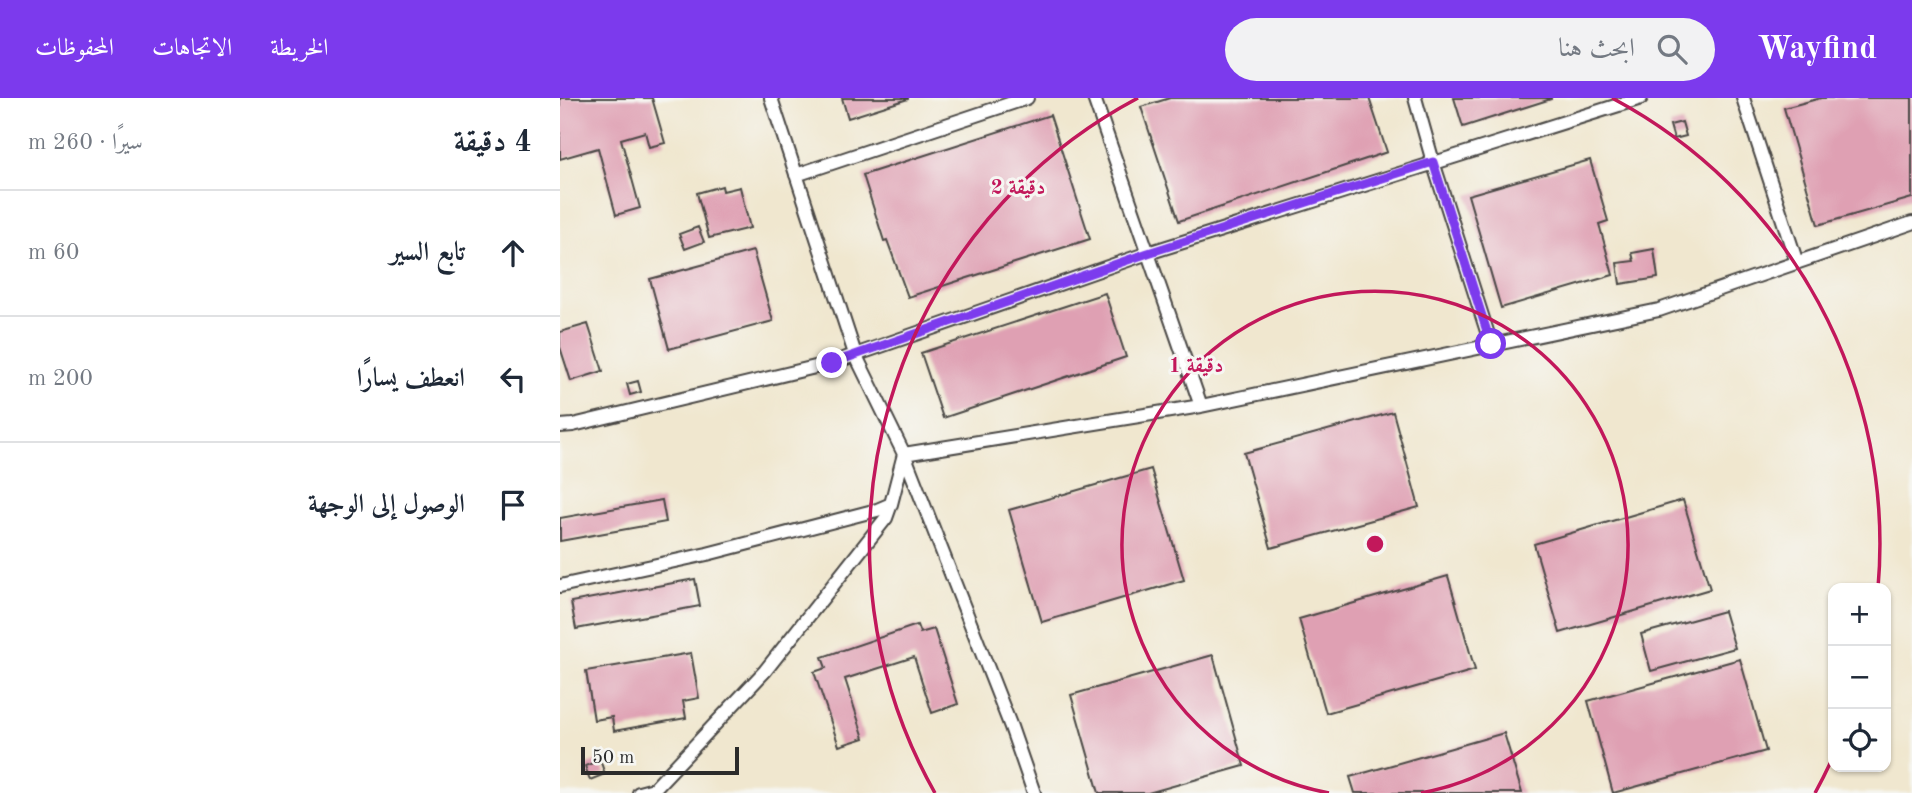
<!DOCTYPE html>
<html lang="ar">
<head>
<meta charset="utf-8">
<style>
  :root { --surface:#fff; --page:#f2f2f3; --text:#1f2937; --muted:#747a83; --line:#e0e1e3; --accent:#7c3aed }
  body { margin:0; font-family:"Old Standard TT",Amiri,serif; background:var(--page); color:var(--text); direction:rtl }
  .controls { position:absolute; right:21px; bottom:21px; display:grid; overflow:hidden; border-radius:14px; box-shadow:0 2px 5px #0004 }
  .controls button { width:63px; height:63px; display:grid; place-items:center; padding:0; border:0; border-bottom:2px solid var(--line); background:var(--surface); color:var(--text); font:35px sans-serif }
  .scale { position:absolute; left:21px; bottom:18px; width:158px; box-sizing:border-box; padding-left:7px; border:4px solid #2b2b2b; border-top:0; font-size:19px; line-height:24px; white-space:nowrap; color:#2b2b2b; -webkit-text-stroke:5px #f6f6f2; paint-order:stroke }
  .stop { position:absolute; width:21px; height:21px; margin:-16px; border:5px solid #7c3aed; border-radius:50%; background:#fff }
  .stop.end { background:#7c3aed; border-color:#fff; box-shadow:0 2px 7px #0008 }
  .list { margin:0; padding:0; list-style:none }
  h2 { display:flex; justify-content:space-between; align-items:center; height:91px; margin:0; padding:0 28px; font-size:30px }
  h2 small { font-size:23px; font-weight:400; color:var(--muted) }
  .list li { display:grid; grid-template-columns:46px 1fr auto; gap:21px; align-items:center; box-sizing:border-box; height:126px; padding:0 28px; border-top:2px solid var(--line) }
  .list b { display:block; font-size:26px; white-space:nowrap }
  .list em { font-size:23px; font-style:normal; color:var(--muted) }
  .icon { flex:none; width:38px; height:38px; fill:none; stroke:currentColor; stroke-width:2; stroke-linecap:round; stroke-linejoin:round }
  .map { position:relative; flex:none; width:1352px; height:695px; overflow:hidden; direction:ltr }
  header { display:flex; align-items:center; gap:42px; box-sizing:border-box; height:98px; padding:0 35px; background:var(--accent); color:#fff }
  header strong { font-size:33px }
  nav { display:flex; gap:38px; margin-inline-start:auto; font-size:24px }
  .search { width:490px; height:63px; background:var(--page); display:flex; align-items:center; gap:18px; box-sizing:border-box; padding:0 24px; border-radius:38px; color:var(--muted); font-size:26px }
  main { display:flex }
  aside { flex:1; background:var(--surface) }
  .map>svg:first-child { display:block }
  .building { fill:#dfa0b3 }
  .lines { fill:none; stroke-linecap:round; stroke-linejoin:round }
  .lane-casing { stroke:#494744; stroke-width:16 }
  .lane { stroke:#fff; stroke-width:12 }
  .route { stroke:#7c3aed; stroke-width:9 }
  .ring { fill:none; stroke:#c2185b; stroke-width:3.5 }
  .centre { fill:#c2185b; stroke:#f6f6f2; stroke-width:3.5 }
  .ring-label { font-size:21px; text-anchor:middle; font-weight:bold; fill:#c2185b; stroke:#f6f6f2; stroke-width:6; stroke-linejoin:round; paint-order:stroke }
</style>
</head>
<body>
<header>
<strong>Wayfind</strong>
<div class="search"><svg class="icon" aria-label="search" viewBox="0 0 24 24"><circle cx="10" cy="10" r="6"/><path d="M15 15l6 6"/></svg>ابحث هنا</div>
<nav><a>الخريطة</a><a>الاتجاهات</a><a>المحفوظات</a></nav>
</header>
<main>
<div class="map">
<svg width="1352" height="695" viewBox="0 0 1352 695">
  <rect width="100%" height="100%" fill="#f6f6f2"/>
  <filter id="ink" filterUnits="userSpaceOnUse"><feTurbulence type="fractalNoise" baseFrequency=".0143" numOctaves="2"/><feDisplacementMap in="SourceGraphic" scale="14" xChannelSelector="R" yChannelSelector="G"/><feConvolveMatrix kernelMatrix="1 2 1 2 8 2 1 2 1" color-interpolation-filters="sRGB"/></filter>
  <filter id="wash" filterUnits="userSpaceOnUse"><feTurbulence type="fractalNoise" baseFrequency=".00686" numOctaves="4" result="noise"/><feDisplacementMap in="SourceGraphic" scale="28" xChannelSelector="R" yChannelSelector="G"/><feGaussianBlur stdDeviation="1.57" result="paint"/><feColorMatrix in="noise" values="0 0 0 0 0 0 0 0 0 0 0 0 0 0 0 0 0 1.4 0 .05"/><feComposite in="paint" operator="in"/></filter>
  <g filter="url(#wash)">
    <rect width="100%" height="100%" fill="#f0e7cf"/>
    <g id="blocks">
      <path class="building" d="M0 0H92L105 45 89 49 85 34 61 41 80 110 56 117 38 50 0 61Z
        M282 0H348V1L288 20Z
        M610 0H809L827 54 619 123 581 9Z
        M894 0H991V1L903 29Z
        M1261 0H1352V100L1258 127 1224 10Z
        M490 17 530 141 348 199 327 142 324 143 303 77Z
        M1122 24 1126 38 1114 41 1110 27Z
        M1030 62 1048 123 1039 126 1053 177 941 210 908 97Z
        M162 88 163 93 180 89 190 130 149 140 137 95Z
        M138 129 144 144 125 151 119 136Z
        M1094 151 1098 180 1060 186 1057 165 1074 163 1072 155Z
        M193 153 213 223 109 251 90 181Z
        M545 195 566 259 383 320 361 255Z
        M28 226 43 273 11 283 0 249V234Z
        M78 283 81 294 70 297 67 286Z
        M833 314 859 409 711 450 684 355Z
        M591 371 624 482 482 524 449 412Z
        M102 402 106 424 0 443V420Z
        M1123 402 1150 491 1000 535 974 446Z
        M888 478 915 572 766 615 739 521Z
        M135 481 140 508 16 531 11 504Z
        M1164 513 1175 550 1091 573 1081 536Z
        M357 527 360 535 374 531 398 606 372 615 354 559 285 581 304 640 279 648 254 574 266 570 262 559Z
        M131 555 139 600 123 603 126 620 54 633 52 619 34 622 26 573Z
        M653 557 684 668 588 695H539L511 597Z
        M1180 561 1206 653 1053 695 1028 603Z
        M944 635 962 695H795L790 679Z
        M40 662 45 676 30 682 25 668Z"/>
    </g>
  </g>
  <g filter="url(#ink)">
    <use href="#blocks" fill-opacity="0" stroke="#494744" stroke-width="2"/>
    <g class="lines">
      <g class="lane-casing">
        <path id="lane" d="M211 0 295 256 344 356 641 308 1099 212 1352 125
          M534 0 641 308
          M855 0 873 64 931 246
          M1183 0 1237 165
          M236 77 467 0
          M0 328 13 327 272 265 588 155 1081 0
          M344 356 451 629 474 695
          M0 488 147 456 317 412 331 406
          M79 695 94 691 205 573 326 420 331 406 344 356"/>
      </g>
      <use href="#lane" class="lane"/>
    </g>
  </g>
  <g class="lines" filter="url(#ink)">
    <path class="route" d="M272 265 588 155 873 64 931 246"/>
  </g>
  <g class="ring">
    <path d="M769 695A253 253 0 1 1 861 695"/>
    <path d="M1273 659A505 505 0 0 1 1255 695M375 695A505 505 0 0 1 578 0M1052 0A505 505 0 0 1 1318 490"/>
  </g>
  <circle cx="815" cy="446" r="10" class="centre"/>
  <g class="ring-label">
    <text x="458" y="96">2 دقيقة</text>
    <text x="636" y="274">1 دقيقة</text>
  </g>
</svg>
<div class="controls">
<button>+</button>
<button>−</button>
<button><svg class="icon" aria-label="locate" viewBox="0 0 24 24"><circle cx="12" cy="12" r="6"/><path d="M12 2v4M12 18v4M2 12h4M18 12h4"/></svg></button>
</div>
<div class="scale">50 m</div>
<div class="stop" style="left:931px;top:246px"></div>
<div class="stop end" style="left:272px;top:265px"></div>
</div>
<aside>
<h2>4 دقيقة<small>سيرًا · 260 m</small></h2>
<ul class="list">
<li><svg class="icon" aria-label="ahead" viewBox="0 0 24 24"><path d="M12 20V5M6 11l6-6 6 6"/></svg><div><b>تابع السير</b></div><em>60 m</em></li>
<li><svg class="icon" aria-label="left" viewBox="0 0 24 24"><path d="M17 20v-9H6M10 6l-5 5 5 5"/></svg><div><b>انعطف يسارًا</b></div><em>200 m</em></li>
<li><svg class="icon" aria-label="arrive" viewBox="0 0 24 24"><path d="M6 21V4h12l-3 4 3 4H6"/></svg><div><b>الوصول إلى الوجهة</b></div></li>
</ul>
</aside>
</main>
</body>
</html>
